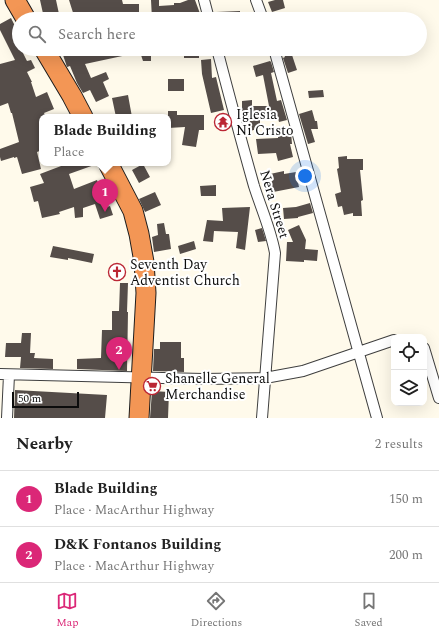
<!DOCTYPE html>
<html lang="en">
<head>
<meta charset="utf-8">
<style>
  :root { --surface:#fff; --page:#f2f2f2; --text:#222; --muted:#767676; --line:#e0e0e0; --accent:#db2777 }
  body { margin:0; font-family:Spectral,serif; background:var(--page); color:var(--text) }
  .controls { position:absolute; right:12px; bottom:12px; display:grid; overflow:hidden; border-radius:8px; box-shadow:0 4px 16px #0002 }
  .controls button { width:36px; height:36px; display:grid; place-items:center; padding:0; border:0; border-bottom:1px solid var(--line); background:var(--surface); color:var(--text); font:20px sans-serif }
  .scale { position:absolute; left:12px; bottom:10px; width:67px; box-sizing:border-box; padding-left:4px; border:2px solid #0c0c0c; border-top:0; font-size:11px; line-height:14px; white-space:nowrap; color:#0c0c0c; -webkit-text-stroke:3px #fff; paint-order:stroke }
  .you { position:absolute; left:305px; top:176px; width:14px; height:14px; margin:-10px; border:3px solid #fff; border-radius:50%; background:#1a73e8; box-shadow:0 0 0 6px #1a73e833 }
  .badge { display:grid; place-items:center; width:26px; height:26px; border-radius:50%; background:var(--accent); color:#fff; font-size:13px; font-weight:700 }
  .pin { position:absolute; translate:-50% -33px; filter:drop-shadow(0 1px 2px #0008) }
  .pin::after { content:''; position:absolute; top:21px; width:14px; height:12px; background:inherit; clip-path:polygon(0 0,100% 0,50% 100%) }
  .popup { position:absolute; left:39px; top:114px; width:132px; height:52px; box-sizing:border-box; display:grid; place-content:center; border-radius:8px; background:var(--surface); filter:drop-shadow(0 1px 3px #0005); font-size:13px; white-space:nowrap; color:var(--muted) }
  .popup b { font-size:15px; color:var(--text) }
  .popup::after { content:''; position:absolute; left:50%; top:100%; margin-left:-8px; border:8px solid transparent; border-top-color:var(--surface) }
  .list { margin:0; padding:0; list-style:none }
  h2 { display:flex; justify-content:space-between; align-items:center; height:52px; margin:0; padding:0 16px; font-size:17px }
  h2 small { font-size:13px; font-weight:400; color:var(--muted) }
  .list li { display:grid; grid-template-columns:26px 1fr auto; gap:12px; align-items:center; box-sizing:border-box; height:56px; padding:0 16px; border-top:1px solid var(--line) }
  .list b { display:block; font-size:15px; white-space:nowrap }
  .list p { margin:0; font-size:13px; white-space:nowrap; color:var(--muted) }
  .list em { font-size:13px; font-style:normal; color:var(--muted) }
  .icon { flex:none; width:22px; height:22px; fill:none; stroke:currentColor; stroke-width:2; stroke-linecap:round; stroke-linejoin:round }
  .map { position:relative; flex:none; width:439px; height:418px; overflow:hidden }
  .search { position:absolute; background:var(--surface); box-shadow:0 4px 16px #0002; left:12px; right:12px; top:12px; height:44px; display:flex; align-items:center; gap:10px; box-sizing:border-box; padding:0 14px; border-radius:22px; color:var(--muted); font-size:15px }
  .sheet { height:164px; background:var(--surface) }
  nav { display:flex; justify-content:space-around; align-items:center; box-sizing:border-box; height:56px; border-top:1px solid var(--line); background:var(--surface); font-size:11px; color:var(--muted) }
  nav a { display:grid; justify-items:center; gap:2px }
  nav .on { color:var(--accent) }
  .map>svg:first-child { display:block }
  .building { fill:#554d49 }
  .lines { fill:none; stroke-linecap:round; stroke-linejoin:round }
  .street-casing { stroke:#3f3f3f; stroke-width:12 }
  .highway-casing { stroke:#1d1d1d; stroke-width:21 }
  .street { stroke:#fff; stroke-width:10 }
  .highway { stroke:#f39655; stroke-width:19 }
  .labels { text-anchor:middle; stroke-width:4; stroke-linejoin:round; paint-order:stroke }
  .poi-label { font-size:14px; fill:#0c0c0c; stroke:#fff; text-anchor:start }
  .street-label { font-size:14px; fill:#0c0c0c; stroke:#fff }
</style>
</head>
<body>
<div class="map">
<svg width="439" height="418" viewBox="0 0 439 418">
  <rect width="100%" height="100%" fill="#fffaeb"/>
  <path class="building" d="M40 0H56L59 14 44 18Z
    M69 0H122L123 4H139V19H75Z
    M151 0H159V6L174 5V3H180L188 0H195L202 19H188L186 14H167V19H152Z
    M275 0H283L285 8 272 12 268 2Z
    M240 11V19H216V12Z
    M11 18 18 32 14 34 19 45V49H21L27 61 31 60 35 68 27 72 32 82H31L36 97 47 92 54 109 44 113 46 117H42V150L37 152 41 169 22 174 17 157 14 158V157L1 161 0 157V149L19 142 12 113H11L8 103 0 106V64L15 60 0 30V24Z
    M89 49H125L127 55 85 64 91 78 106 72 109 79 103 82 109 96 96 102 90 90 83 93 77 83 70 66 67 67 63 55 71 52Z
    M184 49H199V58H184Z
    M282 49H290L297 70 288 73 283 58 285 57Z
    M151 51V61H143L140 52Z
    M211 59 212 78 216 77 224 110 211 113 202 74 201 60Z
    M270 61 271 62 274 72 271 73 277 101 281 100 287 120 279 122 278 118H260V128L247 132 246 119H242V101L252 100V106H269L263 75 256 77 253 66Z
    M168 79H184V91H168Z
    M323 90 324 97 309 98 308 91Z
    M128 95 132 117H116L112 98Z
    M312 110 315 121H317L318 129H311L315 142 308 144 299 114Z
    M168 111H177V115H204V130H199L196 147 182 145 185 127 168 128Z
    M291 132 292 144H290L293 157 278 161 276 153 258 154 256 139 278 138V134Z
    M347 156V159H363V170H360L363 200 361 201 362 216H353V213L344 215 342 206 338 207 335 194 341 192 337 169 339 168 338 157Z
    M69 163H97V164L69 174 74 189 97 180 107 207 110 206 113 215 100 219 95 204 83 208V217L75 218 74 207 59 212 60 214 42 218 38 201 34 202 30 187 44 183 40 174Z
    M143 164 150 177 139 183 132 170Z
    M284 171V174L296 172 299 187 268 193 266 184 272 183 270 174Z
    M216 185V196H201L200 186Z
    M155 192 161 205 145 212 139 199Z
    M310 203 313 213 298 217V218L284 219 283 208 296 207Z
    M250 207 245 250 236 248 238 232 214 231 213 242 203 241 207 220 223 221 222 208Z
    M164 223 166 234H169L171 249 154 252 152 237 158 235 157 224Z
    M299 225 306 240 305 249 318 250 317 261 304 260V262L286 261 287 242H293L288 230Z
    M262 228 266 241 258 242 255 230Z
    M194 241 196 249 180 254 178 246Z
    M53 246 94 254 92 263 68 258V260L50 257Z
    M120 283H128L127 312H128L127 371 77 369V359L101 358 102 330H112V311H119Z
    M22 333H31L30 353H35L34 358 53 359V369L20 368 21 357H5L6 343H21Z
    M160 342H181V358H184V372L153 371 154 349H160Z
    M152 384H158V390H152Z
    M15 390 107 395 105 418H14Z
    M152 391 169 392 168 418H150Z"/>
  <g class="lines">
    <g class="street-casing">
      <path id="street" d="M204 0 209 19
        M256 0 263 19
        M217 49C229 95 241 140 254 186 261 208 271 230 275 253L262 418
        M274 49 377 418
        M424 348 439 398
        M0 374 203 379 265 378 303 371 394 340
        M7 418 9 375"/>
    </g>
    <g class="highway-casing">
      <path id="highway" d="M15 0 26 19
        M44 49 72 96 83 117
        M108 163 133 211 139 234 144 262 146 293 139 418"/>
    </g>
    <use href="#street" class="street"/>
    <use href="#highway" class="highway"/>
  </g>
  <defs>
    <g id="temple-ring" transform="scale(0.9)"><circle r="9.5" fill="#fff" stroke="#bb2634" stroke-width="1.5"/><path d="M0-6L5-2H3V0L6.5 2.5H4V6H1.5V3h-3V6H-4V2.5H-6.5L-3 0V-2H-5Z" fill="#bb2634"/></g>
    <g id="church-ring" transform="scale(0.9)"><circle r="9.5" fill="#fff" stroke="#bb2634" stroke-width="1.5"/><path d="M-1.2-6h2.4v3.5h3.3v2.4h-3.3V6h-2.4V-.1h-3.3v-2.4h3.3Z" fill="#bb2634"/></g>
    <g id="supermarket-ring" transform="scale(0.9)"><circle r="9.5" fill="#fff" stroke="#bb2634" stroke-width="1.5"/><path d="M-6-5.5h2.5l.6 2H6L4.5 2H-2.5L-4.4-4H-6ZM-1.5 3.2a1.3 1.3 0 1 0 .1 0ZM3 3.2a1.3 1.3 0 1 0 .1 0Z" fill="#bb2634"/></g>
  </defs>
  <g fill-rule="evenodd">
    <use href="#temple-ring" x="223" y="122"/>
    <use href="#church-ring" x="117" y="272"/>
    <use href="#supermarket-ring" x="152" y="386"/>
  </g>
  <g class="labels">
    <g class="poi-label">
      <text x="236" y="119">Iglesia<tspan x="236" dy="16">Ni Cristo</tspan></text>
      <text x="130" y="269">Seventh Day<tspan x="130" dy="16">Adventist Church</tspan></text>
      <text x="165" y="383">Shanelle General<tspan x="165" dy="16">Merchandise</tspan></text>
    </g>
    <g class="street-label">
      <text transform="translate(275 204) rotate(73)" y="5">Nera Street</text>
    </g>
  </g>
</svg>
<div class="controls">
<button><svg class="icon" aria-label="locate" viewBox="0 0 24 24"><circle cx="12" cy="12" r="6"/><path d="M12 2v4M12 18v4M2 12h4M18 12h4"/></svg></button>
<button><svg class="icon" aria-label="layers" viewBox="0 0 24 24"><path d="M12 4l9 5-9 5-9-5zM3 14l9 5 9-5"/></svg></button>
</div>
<div class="scale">50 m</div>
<div class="you"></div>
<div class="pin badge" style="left:105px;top:212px">1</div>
<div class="popup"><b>Blade Building</b>Place</div>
<div class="pin badge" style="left:119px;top:370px">2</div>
<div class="search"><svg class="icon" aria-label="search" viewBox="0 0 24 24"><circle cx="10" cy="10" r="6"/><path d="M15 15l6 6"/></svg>Search here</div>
</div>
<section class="sheet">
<h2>Nearby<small>2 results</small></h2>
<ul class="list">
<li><span class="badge">1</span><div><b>Blade Building</b><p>Place · MacArthur Highway</p></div><em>150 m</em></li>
<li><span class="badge">2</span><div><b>D&amp;K Fontanos Building</b><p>Place · MacArthur Highway</p></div><em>200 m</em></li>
</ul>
</section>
<nav>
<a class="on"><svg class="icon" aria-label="map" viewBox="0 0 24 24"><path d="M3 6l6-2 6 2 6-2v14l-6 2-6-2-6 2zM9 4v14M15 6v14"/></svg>Map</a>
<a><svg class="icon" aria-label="directions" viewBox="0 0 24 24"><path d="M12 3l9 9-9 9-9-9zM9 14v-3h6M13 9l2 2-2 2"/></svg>Directions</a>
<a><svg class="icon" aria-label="saved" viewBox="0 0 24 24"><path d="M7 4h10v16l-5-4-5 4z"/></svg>Saved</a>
</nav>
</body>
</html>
